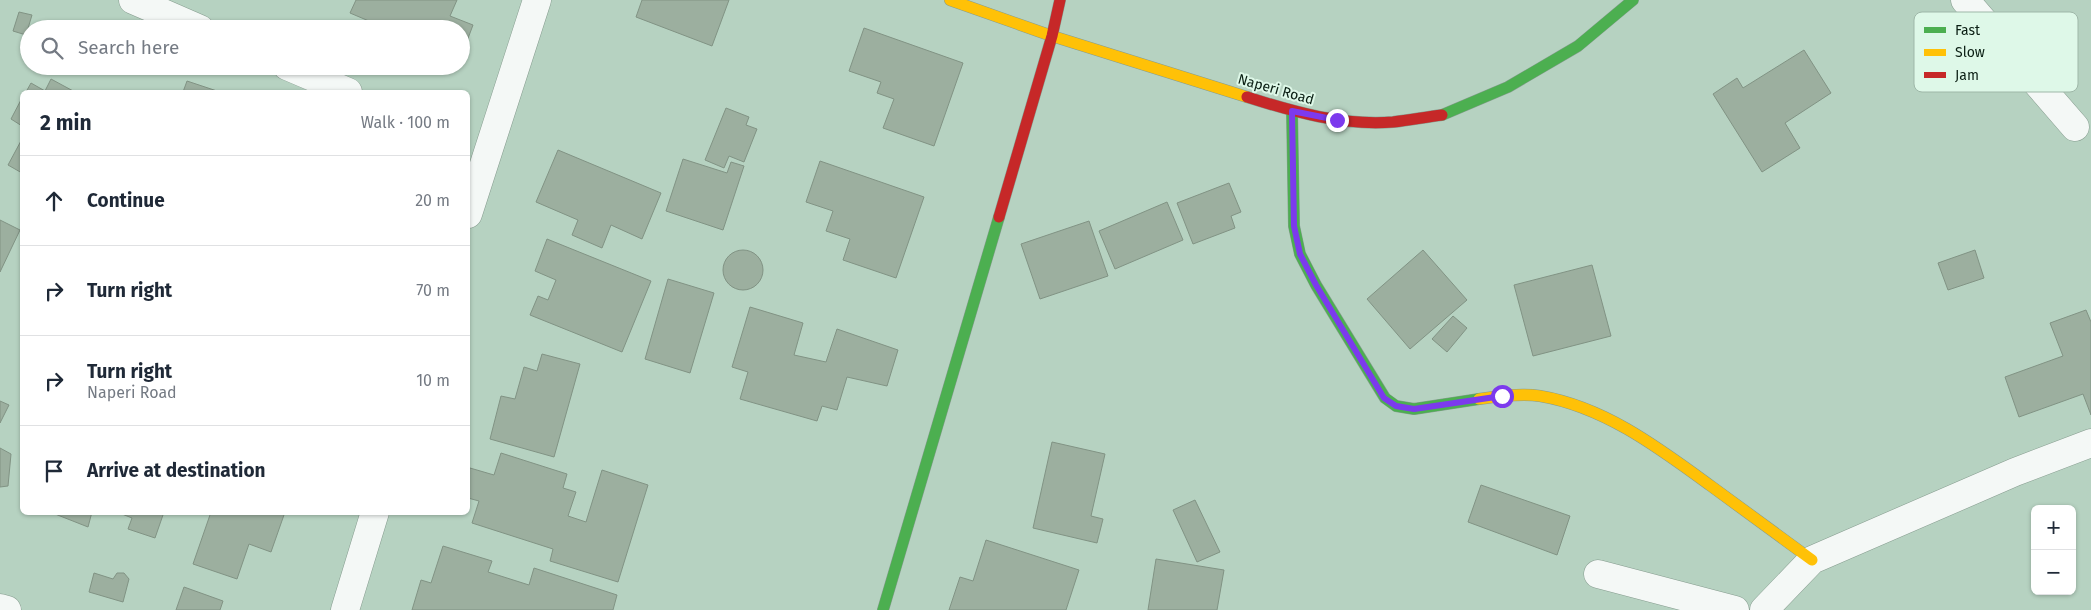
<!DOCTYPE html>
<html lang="en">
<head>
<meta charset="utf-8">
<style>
  :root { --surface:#fff; --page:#f6f6f7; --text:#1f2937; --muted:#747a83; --line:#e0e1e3 }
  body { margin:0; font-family:"Fira Sans",sans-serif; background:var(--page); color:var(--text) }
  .controls { position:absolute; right:15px; bottom:15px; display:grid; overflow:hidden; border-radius:8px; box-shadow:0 1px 4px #0004 }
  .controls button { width:45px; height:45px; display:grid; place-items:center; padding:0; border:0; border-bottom:1px solid var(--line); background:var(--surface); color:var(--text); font:25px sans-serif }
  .stop { position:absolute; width:15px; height:15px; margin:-11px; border:4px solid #7c3aed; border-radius:50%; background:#fff }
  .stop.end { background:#7c3aed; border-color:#fff; box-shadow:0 1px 5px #0008 }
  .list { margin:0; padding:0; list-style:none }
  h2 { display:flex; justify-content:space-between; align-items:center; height:65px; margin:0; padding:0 20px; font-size:21px }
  h2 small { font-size:16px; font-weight:400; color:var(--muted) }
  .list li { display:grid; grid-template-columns:32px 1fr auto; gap:15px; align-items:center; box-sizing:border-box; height:90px; padding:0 20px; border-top:1px solid var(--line) }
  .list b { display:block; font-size:19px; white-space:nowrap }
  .list p { margin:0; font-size:16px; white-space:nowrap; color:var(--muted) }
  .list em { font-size:16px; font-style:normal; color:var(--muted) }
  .icon { flex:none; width:28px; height:28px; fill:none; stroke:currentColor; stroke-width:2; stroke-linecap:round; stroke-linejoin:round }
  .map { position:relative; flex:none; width:2091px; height:610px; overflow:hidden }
  .search { position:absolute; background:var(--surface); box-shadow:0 1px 4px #0004; left:20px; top:20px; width:450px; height:55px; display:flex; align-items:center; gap:12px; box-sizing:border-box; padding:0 18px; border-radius:28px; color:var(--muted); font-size:19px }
  .panel { position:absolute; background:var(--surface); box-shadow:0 1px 4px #0004; left:20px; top:90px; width:450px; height:425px; border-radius:8px }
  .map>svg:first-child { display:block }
  .building { fill:#9caf9f; stroke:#819384 }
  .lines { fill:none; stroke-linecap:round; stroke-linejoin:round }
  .street-casing { stroke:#869c8f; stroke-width:29 }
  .fast-casing { stroke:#869c8f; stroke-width:12 }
  .slow-casing { stroke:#869c8f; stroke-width:12 }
  .jam-casing { stroke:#869c8f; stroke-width:12 }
  .street { stroke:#f4f8f6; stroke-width:28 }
  .fast { stroke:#4caf50; stroke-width:11 }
  .slow { stroke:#ffc107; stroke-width:11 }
  .jam { stroke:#c62828; stroke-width:11 }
  .route { stroke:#7c3aed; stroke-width:6 }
  .labels { text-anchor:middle; stroke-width:4; stroke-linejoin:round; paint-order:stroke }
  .street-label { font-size:14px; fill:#0a1e13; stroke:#def8e8 }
  .key { fill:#def8e8; stroke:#9eb7a8; stroke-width:1 }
  .key-label { font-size:14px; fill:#0a1e13 }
</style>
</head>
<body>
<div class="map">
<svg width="2091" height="610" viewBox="0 0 2091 610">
  <rect width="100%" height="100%" fill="#b6d2c1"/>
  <path class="building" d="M356 0H457L450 16 473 25 464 49 461 48V29H374L376 24 350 13Z
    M642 0H729L712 46 636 17Z
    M19 12 32 15 26 35 13 31Z
    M864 28 963 63 934 146 883 128 894 99 877 93 881 82 849 71Z
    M1804 50 1831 93 1785 123 1800 148 1762 172 1713 94 1737 78 1743 88Z
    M51 79 75 92H26L31 83 45 91Z
    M187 81 220 92H183Z
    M22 98V126L11 119Z
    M726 108 749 117 746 125 757 129 744 162 729 156 724 168 705 160Z
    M22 139V173L8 165Z
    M558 150 661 193 642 239 611 225 602 248 572 235 578 220 536 202Z
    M683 159 727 173 731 162 744 166 723 230 666 211Z
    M820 161 924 197 896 278 843 260 850 239 826 231 833 211 806 202Z
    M1229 183 1241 212 1231 216 1235 228 1193 244 1177 203Z
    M1167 202 1183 240 1115 269 1099 231Z
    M0 220 20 230 0 272Z
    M1089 221 1108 276 1040 299 1021 244Z
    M547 239 651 281 622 352 530 315 538 296 548 300 556 280 535 271Z
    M723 270a20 20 0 1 1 40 0a20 20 0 1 1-40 0Z
    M1423 250 1467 300 1410 349 1367 299Z
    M1975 250 1984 278 1948 290 1938 263Z
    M1592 265 1611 336 1533 356 1514 285Z
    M668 279 714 293 690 373 645 359Z
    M750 307 803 323 794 355 826 362 837 329 898 350 887 386 847 377 837 410 822 406 817 421 740 399 748 372 732 367Z
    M2086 310 2091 322V415L2083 394 2019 417 2005 377 2063 356 2050 323Z
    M1453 316 1467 328 1447 352 1432 339Z
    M542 354 580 364 554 457 490 439 501 396 515 399 524 367 537 371Z
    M0 401 9 405 0 423Z
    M1052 442 1105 454 1091 516 1103 519 1097 543 1033 528Z
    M0 448 11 454 8 486 0 487Z
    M501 453 567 474 563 488 576 492 568 516 586 522 602 470 648 485 618 582 550 561 553 549 472 523 479 501 468 498V476L470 468 494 475Z
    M1481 485 1570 516 1557 555 1468 522Z
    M1195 500 1220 552 1197 562 1173 510Z
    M50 512H92L88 527Z
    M117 512H164L155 538 128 529 132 518Z
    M211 512H285L271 552 249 544 237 579 193 564Z
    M986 540 1079 570 1066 610H949L960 577 973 581Z
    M443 546 492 561 488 572 529 585 534 568 617 595 613 610H412L421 580 431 583Z
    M1156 559 1224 570 1217 610H1148Z
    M94 573 113 579 117 573H124L129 579 123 602 89 592Z
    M184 587 223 601 220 610H176Z"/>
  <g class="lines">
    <g class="street-casing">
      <path id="street" d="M133 0 200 29
        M1965 0 2075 127
        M287 66 348 92
        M468 214 537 0
        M1598 574 1735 610
        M0 608 7 610
        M345 610 375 512
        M1764 610 1812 560 2015 472 2091 443"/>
    </g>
    <g class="fast-casing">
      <path id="fast" d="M1292 111 1294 226 1300 254 1316 285 1385 398 1396 406 1414 409 1479 399
        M1442 115 1508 87 1578 46 1633 0
        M883 610 999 217"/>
    </g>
    <g class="slow-casing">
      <path id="slow" d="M950 0 1052 36 1247 97
        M1479 399C1499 396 1521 393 1540 396 1605 407 1659 448 1711 486 1744 510 1778 535 1812 560"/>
    </g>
    <g class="jam-casing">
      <path id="jam" d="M1247 97C1294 112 1343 126 1393 122 1410 120 1426 117 1442 115
        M999 217 1052 36 1060 0"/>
    </g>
    <use href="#street" class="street"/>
    <use href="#fast" class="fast"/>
    <use href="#slow" class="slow"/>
    <use href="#jam" class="jam"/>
  </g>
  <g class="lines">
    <path class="route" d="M1337 120 1292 111 1294 226 1300 254 1316 285 1384 398 1396 406 1414 409 1502 396"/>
  </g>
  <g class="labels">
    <g class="street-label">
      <text transform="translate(1276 89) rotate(16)" y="5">Naperi Road</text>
    </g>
  </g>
  <rect x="1914" y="12" width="164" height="80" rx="8" class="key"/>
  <rect x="1924" y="27" width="22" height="6" fill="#4caf50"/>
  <rect x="1924" y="49" width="22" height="7" fill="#ffc107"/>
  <rect x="1924" y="72" width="22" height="6" fill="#c62828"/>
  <g class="key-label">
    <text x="1955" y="35">Fast</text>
    <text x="1955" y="57">Slow</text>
    <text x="1955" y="80">Jam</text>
  </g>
</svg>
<div class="controls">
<button>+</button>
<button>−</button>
</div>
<div class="stop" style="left:1502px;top:396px"></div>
<div class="stop end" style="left:1337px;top:120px"></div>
<div class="search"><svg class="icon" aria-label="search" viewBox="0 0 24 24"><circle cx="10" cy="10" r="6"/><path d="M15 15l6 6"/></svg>Search here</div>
<section class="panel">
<h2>2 min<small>Walk · 100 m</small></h2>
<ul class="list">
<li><svg class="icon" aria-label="ahead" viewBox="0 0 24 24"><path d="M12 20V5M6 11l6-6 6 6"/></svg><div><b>Continue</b></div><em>20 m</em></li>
<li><svg class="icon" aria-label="right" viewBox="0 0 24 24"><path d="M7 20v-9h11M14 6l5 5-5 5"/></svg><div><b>Turn right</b></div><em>70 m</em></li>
<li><svg class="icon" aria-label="right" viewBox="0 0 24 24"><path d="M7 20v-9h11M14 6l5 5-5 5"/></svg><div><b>Turn right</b><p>Naperi Road</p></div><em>10 m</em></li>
<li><svg class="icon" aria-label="arrive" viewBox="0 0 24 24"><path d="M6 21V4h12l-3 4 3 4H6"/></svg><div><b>Arrive at destination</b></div></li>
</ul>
</section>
</div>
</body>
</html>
